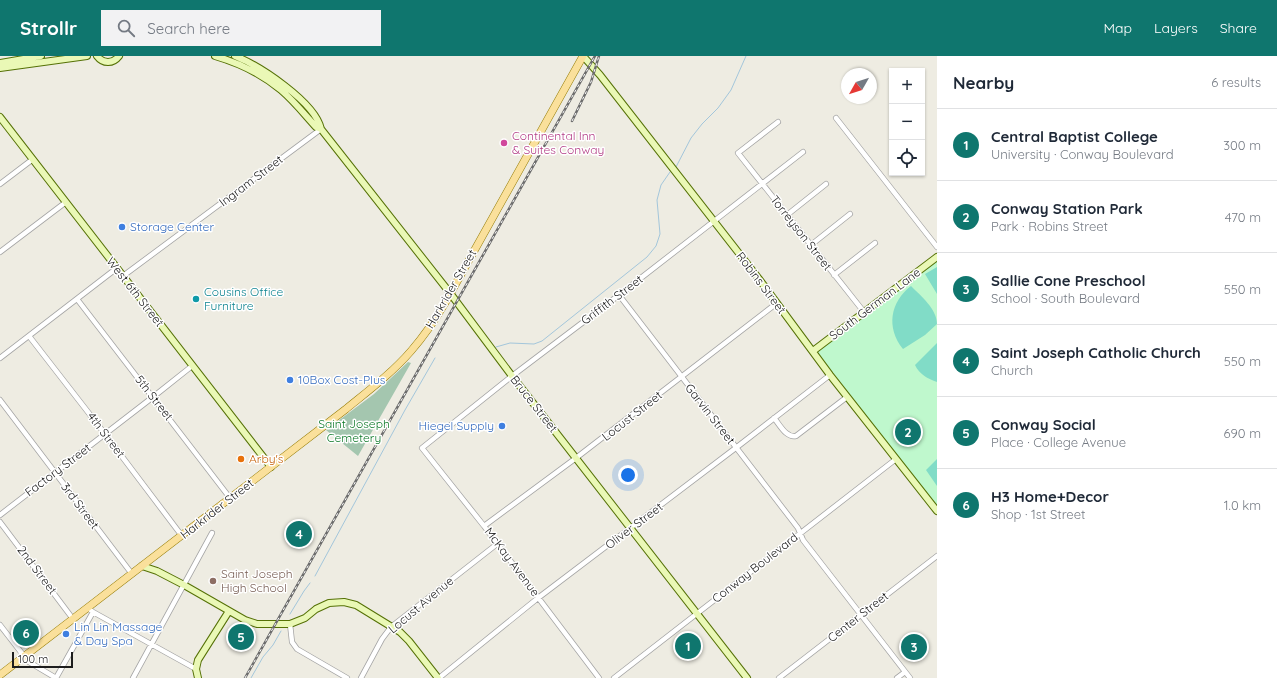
<!DOCTYPE html>
<html lang="en">
<head>
<meta charset="utf-8">
<style>
  :root { --surface:#fff; --page:#f2f2f3; --text:#1f2937; --muted:#747a83; --line:#e0e1e3; --accent:#0f766e }
  body { margin:0; font-family:Quicksand,sans-serif; background:var(--page); color:var(--text) }
  .controls { position:absolute; right:12px; top:12px; display:grid; overflow:hidden; border-radius:0px; box-shadow:0 1px 3px #0004 }
  .controls button { width:36px; height:36px; display:grid; place-items:center; padding:0; border:0; border-bottom:1px solid var(--line); background:var(--surface); color:var(--text); font:20px sans-serif }
  .compass { position:absolute; left:841px; top:12px; width:36px; height:36px; border-radius:50%; background:var(--surface); box-shadow:0 1px 3px #0004; rotate:231deg }
  .scale { position:absolute; left:12px; bottom:10px; width:61px; box-sizing:border-box; padding-left:4px; border:2px solid #1d1d1d; border-top:0; font-size:11px; line-height:14px; white-space:nowrap; color:#1d1d1d; -webkit-text-stroke:3px #fff; paint-order:stroke }
  .you { position:absolute; left:628px; top:419px; width:14px; height:14px; margin:-10px; border:3px solid #fff; border-radius:50%; background:#1a73e8; box-shadow:0 0 0 6px #1a73e833 }
  .badge { display:grid; place-items:center; width:26px; height:26px; border-radius:50%; background:var(--accent); color:#fff; font-size:13px; font-weight:700 }
  .pin { position:absolute; translate:-50% -50%; border:2px solid #fff; box-shadow:0 1px 4px #0006 }
  .list { margin:0; padding:0; list-style:none }
  h2 { display:flex; justify-content:space-between; align-items:center; height:52px; margin:0; padding:0 16px; font-size:17px }
  h2 small { font-size:13px; font-weight:400; color:var(--muted) }
  .list li { display:grid; grid-template-columns:26px 1fr auto; gap:12px; align-items:center; box-sizing:border-box; height:72px; padding:0 16px; border-top:1px solid var(--line) }
  .list b { display:block; font-size:15px; white-space:nowrap }
  .list p { margin:0; font-size:13px; white-space:nowrap; color:var(--muted) }
  .list em { font-size:13px; font-style:normal; color:var(--muted) }
  .icon { flex:none; width:22px; height:22px; fill:none; stroke:currentColor; stroke-width:2; stroke-linecap:round; stroke-linejoin:round }
  .map { position:relative; flex:none; width:937px; height:622px; overflow:hidden }
  header { display:flex; align-items:center; gap:24px; box-sizing:border-box; height:56px; padding:0 20px; background:var(--accent); color:#fff }
  header strong { font-size:19px }
  nav { display:flex; gap:22px; margin-inline-start:auto; font-size:14px }
  .search { width:280px; height:36px; background:var(--page); display:flex; align-items:center; gap:10px; box-sizing:border-box; padding:0 14px; border-radius:0px; color:var(--muted); font-size:15px }
  main { display:flex }
  aside { flex:1; background:var(--surface) }
  .map>svg:first-child { display:block }
  .cemetery { fill:#a4c6af }
  .park { fill:#bff8cd }
  .pitch { fill:#81dcc7 }
  .lines { fill:none; stroke-linecap:round; stroke-linejoin:round }
  .stream { stroke:#a3c6db; stroke-width:1 }
  .street-casing { stroke:#a4a4a4; stroke-width:6 }
  .secondary-casing { stroke:#557106; stroke-width:8 }
  .primary-casing { stroke:#937a02; stroke-width:8 }
  .street { stroke:#fff; stroke-width:4.5 }
  .secondary { stroke:#eaf8b6; stroke-width:6 }
  .primary { stroke:#fae09b; stroke-width:7 }
  .rail-casing { stroke:#6b6b6b; stroke-width:2.5 }
  .rail { stroke:#fff; stroke-width:1; stroke-dasharray:3; stroke-linecap:butt }
  .hotel-dot { fill:#d1479c; stroke:#fff; stroke-width:1.5 }
  .shop-dot { fill:#3f7fe0; stroke:#fff; stroke-width:1.5 }
  .culture-dot { fill:#0f9aa8; stroke:#fff; stroke-width:1.5 }
  .food-dot { fill:#e8710a; stroke:#fff; stroke-width:1.5 }
  .education-dot { fill:#8d6e63; stroke:#fff; stroke-width:1.5 }
  .labels { text-anchor:middle; stroke-width:3; stroke-linejoin:round; paint-order:stroke }
  .hotel-label { font-size:12px; fill:#b23c85; stroke:#fff; text-anchor:start }
  .street-label { font-size:12px; fill:#1d1d1d; stroke:#fff }
  .shop-label { font-size:12px; fill:#366cbe; stroke:#fff; text-anchor:start }
  .culture-label { font-size:12px; fill:#0d838f; stroke:#fff; text-anchor:start }
  .park-label { font-size:12px; fill:#0d7827; stroke:#fff }
  .food-label { font-size:12px; fill:#c56008; stroke:#fff; text-anchor:start }
  .education-label { font-size:12px; fill:#785e54; stroke:#fff; text-anchor:start }
</style>
</head>
<body>
<header>
<strong>Strollr</strong>
<div class="search"><svg class="icon" aria-label="search" viewBox="0 0 24 24"><circle cx="10" cy="10" r="6"/><path d="M15 15l6 6"/></svg>Search here</div>
<nav><a>Map</a><a>Layers</a><a>Share</a></nav>
</header>
<main>
<div class="map">
<svg width="937" height="622" viewBox="0 0 937 622">
  <rect width="100%" height="100%" fill="#eeece2"/>
  <path class="cemetery" d="M408 306 411 307 358 400 326 374 374 338Z"/>
  <path class="park" d="M937 203V452L818 297V295Z"/>
  <path class="pitch" d="M937 211V238L925 218Z
    M911 230C921 240 937 253 937 268L925 279 903 293C886 272 890 246 911 230Z
    M937 287V326C928 323 919 318 915 309Z
    M937 403V430L926 414Z"/>
  <g class="lines">
    <path class="stream" d="M676 111 691 82 702 68 718 52 731 34 746 0
      M496 291 510 287 534 288 542 285 647 201 656 190 660 178 657 144 661 129 670 116
      M315 520 405 354 435 302
      M290 558 304 535 310 527
      M251 622 263 601 273 589 281 575"/>
    <g class="street-casing">
      <path id="street" d="M836 62 937 191
        M778 66 738 97 864 256
        M0 128 33 103
        M787 159 826 128
        M811 189 850 158
        M0 196 66 146
        M834 219 875 187
        M123 220 321 73
        M619 239 798 472 803 484 910 622
        M77 243 230 442
        M29 280 105 378 182 480
        M0 302 117 212
        M0 344 132 518
        M774 362C780 369 786 382 796 380L847 341
        M0 459 153 341 192 310
        M0 466 73 563
        M484 470 576 402 777 247
        M88 552 93 556 196 613
        M290 568 292 586 297 593 347 622
        M0 569 24 600 29 606 56 622
        M56 622 93 556
        M133 622 212 477
        M361 622 382 583 391 571 497 488
        M439 622 538 542 737 391 830 319
        M599 622 484 470 422 392 512 320 619 239 803 96
        M614 622 896 403
        M779 622 937 500
        M897 622 905 616"/>
    </g>
    <g class="secondary-casing">
      <path id="secondary" d="M97 0C103 8 113 8 119 0
        M215 0C239 7 262 18 281 34 294 45 305 59 316 71L321 73
        M235 0C260 10 315 46 321 73L450 237 512 320 747 622
        M583 0 600 19 759 223 830 319 937 455
        M0 7 41 0
        M0 12 87 0
        M0 61 271 411
        M813 295 937 201
        M142 510 157 515 184 529 245 564 257 568H290L305 562 316 553 329 547 344 546 356 549 400 576 409 585 438 622
        M198 622 196 613 198 604 229 555"/>
    </g>
    <g class="primary-casing">
      <path id="primary" d="M0 619 346 353C368 335 392 317 411 295 424 280 435 264 445 247L583 0"/>
    </g>
    <use href="#street" class="street"/>
    <use href="#secondary" class="secondary"/>
    <use href="#primary" class="primary"/>
    <g class="rail-casing">
      <path id="rail" d="M572 65 591 26 599 0
        M245 622 595 0"/>
    </g>
    <use href="#rail" class="rail"/>
  </g>
  <circle class="hotel-dot" cx="504" cy="87" r="4"/>
  <g class="shop-dot">
    <circle cx="122" cy="171" r="4"/>
    <circle cx="290" cy="324" r="4"/>
    <circle cx="502" cy="370" r="4"/>
    <circle cx="66" cy="578" r="4"/>
  </g>
  <circle class="culture-dot" cx="196" cy="243" r="4"/>
  <circle class="food-dot" cx="241" cy="403" r="4"/>
  <circle class="education-dot" cx="213" cy="525" r="4"/>
  <g class="labels">
    <g class="hotel-label">
      <text x="512" y="84">Continental Inn<tspan x="512" dy="14">&amp; Suites Conway</tspan></text>
    </g>
    <g class="street-label">
      <text transform="translate(251 125) rotate(-37)" y="4">Ingram Street</text>
      <text transform="translate(801 177) rotate(52)" y="4">Torreyson Street</text>
      <text transform="translate(761 227) rotate(53)" y="4">Robins Street</text>
      <text transform="translate(451 233) rotate(-60)" y="4">Harkrider Street</text>
      <text transform="translate(135 236) rotate(52)" y="4">West 6th Street</text>
      <text transform="translate(612 244) rotate(-37)" y="4">Griffith Street</text>
      <text transform="translate(875 248) rotate(-37)" y="4">South German Lane</text>
      <text transform="translate(154 342) rotate(52)" y="4">5th Street</text>
      <text transform="translate(534 348) rotate(52)" y="4">Bruce Street</text>
      <text transform="translate(710 358) rotate(52)" y="4">Garvin Street</text>
      <text transform="translate(632 360) rotate(-38)" y="4">Locust Street</text>
      <text transform="translate(106 379) rotate(53)" y="4">4th Street</text>
      <text transform="translate(58 414) rotate(-37)" y="4">Factory Street</text>
      <text transform="translate(80 450) rotate(53)" y="4">3rd Street</text>
      <text transform="translate(217 453) rotate(-38)" y="4">Harkrider Street</text>
      <text transform="translate(634 470) rotate(-37)" y="4">Oliver Street</text>
      <text transform="translate(512 506) rotate(53)" y="4">McKay Avenue</text>
      <text transform="translate(755 512) rotate(-38)" y="4">Conway Boulevard</text>
      <text transform="translate(37 514) rotate(53)" y="4">2nd Street</text>
      <text transform="translate(421 549) rotate(-40)" y="4">Locust Avenue</text>
      <text transform="translate(858 561) rotate(-38)" y="4">Center Street</text>
    </g>
    <g class="shop-label">
      <text x="130" y="175">Storage Center</text>
      <text x="298" y="328">10Box Cost-Plus</text>
      <text x="494" y="374" text-anchor="end">Hiegel Supply</text>
      <text x="74" y="575">Lin Lin Massage<tspan x="74" dy="14">&amp; Day Spa</tspan></text>
    </g>
    <g class="culture-label">
      <text x="204" y="240">Cousins Office<tspan x="204" dy="14">Furniture</tspan></text>
    </g>
    <g class="park-label">
      <text x="354" y="372">Saint Joseph<tspan x="354" dy="14">Cemetery</tspan></text>
    </g>
    <g class="food-label">
      <text x="249" y="407">Arby's</text>
    </g>
    <g class="education-label">
      <text x="221" y="522">Saint Joseph<tspan x="221" dy="14">High School</tspan></text>
    </g>
  </g>
</svg>
<div class="controls">
<button>+</button>
<button>−</button>
<button><svg class="icon" aria-label="locate" viewBox="0 0 24 24"><circle cx="12" cy="12" r="6"/><path d="M12 2v4M12 18v4M2 12h4M18 12h4"/></svg></button>
</div>
<svg class="compass" viewBox="-18 -18 36 36"><path d="M0-13l5 13h-10z" fill="#e53935"/><path d="M0 13l5-13h-10z" fill="#747a83"/></svg>
<div class="scale">100 m</div>
<div class="you"></div>
<div class="pin badge" style="left:688px;top:590px">1</div>
<div class="pin badge" style="left:908px;top:376px">2</div>
<div class="pin badge" style="left:914px;top:591px">3</div>
<div class="pin badge" style="left:299px;top:478px">4</div>
<div class="pin badge" style="left:241px;top:581px">5</div>
<div class="pin badge" style="left:26px;top:577px">6</div>
</div>
<aside>
<h2>Nearby<small>6 results</small></h2>
<ul class="list">
<li><span class="badge">1</span><div><b>Central Baptist College</b><p>University · Conway Boulevard</p></div><em>300 m</em></li>
<li><span class="badge">2</span><div><b>Conway Station Park</b><p>Park · Robins Street</p></div><em>470 m</em></li>
<li><span class="badge">3</span><div><b>Sallie Cone Preschool</b><p>School · South Boulevard</p></div><em>550 m</em></li>
<li><span class="badge">4</span><div><b>Saint Joseph Catholic Church</b><p>Church</p></div><em>550 m</em></li>
<li><span class="badge">5</span><div><b>Conway Social</b><p>Place · College Avenue</p></div><em>690 m</em></li>
<li><span class="badge">6</span><div><b>H3 Home+Decor</b><p>Shop · 1st Street</p></div><em>1.0 km</em></li>
</ul>
</aside>
</main>
</body>
</html>
